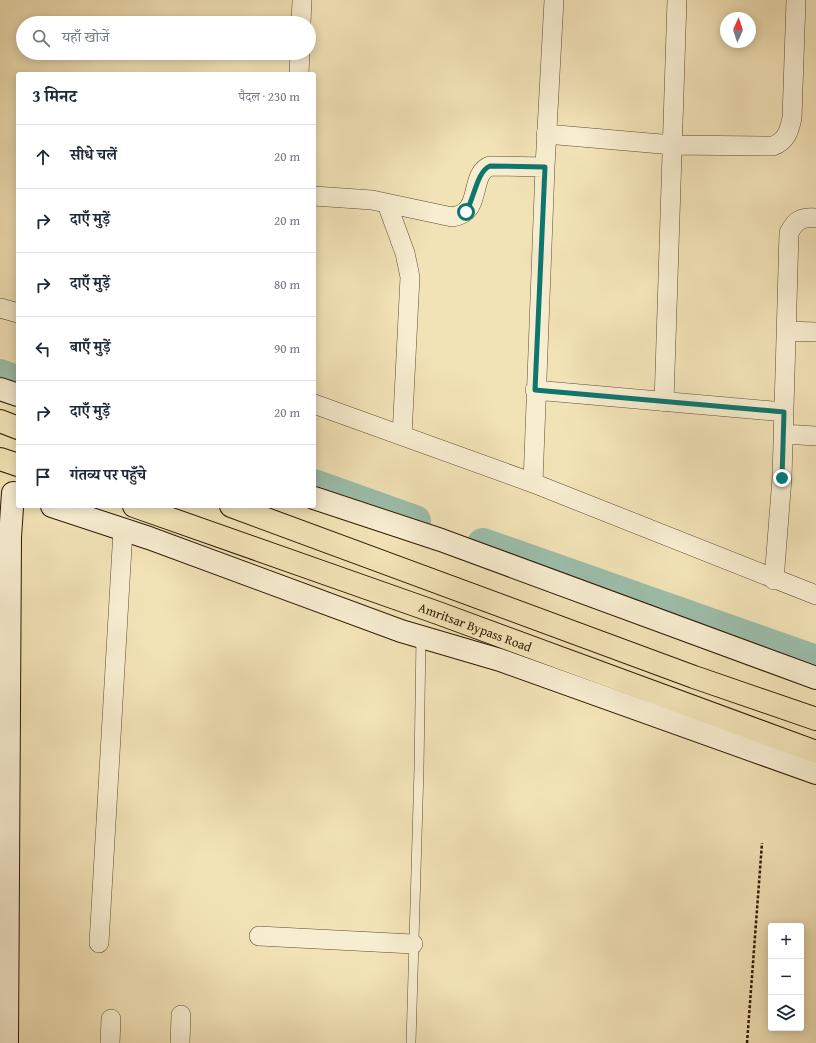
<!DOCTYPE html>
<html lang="hi">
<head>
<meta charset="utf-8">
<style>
  :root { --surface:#fff; --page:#f2f2f3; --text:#1f2937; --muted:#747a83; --line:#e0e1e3 }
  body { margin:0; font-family:"Gentium Book Plus","Noto Serif Devanagari",serif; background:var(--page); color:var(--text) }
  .controls { position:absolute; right:12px; bottom:12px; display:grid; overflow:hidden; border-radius:4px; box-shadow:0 2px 10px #0003 }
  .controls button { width:36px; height:36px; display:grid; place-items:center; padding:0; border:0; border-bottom:1px solid var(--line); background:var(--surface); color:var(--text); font:20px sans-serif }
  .compass { position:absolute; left:720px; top:12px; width:36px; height:36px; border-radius:50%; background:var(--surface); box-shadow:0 2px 10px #0003; rotate:3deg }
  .stop { position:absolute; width:12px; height:12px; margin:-9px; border:3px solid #0f766e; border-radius:50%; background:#fff }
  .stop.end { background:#0f766e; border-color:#fff; box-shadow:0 1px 4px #0008 }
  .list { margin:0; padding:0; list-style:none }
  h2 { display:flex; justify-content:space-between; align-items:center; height:52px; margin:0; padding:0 16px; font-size:17px }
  h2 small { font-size:13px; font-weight:400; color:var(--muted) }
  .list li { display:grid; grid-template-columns:26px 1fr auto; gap:12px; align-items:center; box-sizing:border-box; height:64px; padding:0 16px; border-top:1px solid var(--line) }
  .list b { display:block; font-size:15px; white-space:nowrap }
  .list em { font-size:13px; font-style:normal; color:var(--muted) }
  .icon { flex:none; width:22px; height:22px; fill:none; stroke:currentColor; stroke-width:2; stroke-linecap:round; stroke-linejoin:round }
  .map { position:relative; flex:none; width:816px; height:1043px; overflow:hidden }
  .search { position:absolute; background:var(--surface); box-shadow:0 2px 10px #0003; left:16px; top:16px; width:300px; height:44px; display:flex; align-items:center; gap:10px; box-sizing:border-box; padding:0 14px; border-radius:22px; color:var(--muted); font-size:15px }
  .panel { position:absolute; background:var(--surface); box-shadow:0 2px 10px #0003; left:16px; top:72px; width:300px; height:436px; border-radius:4px }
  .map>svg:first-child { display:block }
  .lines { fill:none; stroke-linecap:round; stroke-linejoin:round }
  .river { stroke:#9cbeab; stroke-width:32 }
  .lane-casing { stroke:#5f4c31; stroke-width:10 }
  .street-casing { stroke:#5f4c31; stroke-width:20 }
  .secondary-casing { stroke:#2e1904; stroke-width:24 }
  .highway-casing { stroke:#2e1904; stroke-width:24 }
  .path { stroke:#2e1904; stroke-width:2.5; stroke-dasharray:3 2; stroke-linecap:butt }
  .lane { stroke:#f7edd0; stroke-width:9 }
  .street { stroke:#f7edd0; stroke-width:19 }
  .secondary { stroke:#f7edd0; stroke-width:22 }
  .highway { stroke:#f2e3b7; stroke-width:22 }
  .route { stroke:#0f766e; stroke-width:5 }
  .labels { text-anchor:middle; stroke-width:3; stroke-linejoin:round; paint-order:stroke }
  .street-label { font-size:13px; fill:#2e1904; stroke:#f7edd0 }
</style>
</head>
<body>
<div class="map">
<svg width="816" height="1043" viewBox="0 0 816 1043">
  <rect width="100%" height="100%" fill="#f2e3b7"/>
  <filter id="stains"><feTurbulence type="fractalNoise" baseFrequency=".005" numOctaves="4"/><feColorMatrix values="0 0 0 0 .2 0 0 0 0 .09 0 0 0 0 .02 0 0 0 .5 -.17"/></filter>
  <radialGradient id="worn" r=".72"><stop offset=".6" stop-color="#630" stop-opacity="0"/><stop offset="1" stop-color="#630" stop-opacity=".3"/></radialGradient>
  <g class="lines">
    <path class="river" d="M0 375 18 382
      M314 485 415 521
      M483 544 816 661"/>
    <g class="lane-casing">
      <path id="lane" d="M411 1043 419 768 421 637"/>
    </g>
    <g class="street-casing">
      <path id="street" d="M301 23 302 0
        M299 74 300 53
        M546 134 673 145 773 146C786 141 789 132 792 118L796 0
        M314 196 372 200 452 217C484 213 468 174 490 166L545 167
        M387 204 405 253 410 277 402 436
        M0 308 18 313
        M786 331 816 332
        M535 390 784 412
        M664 402 677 0
        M314 404 533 483 816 595
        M784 434 816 436
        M533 483 545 167 554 0
        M774 580 782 478 789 233C795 220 802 217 816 218
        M259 936 413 944
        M99 943 123 530
        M110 1043 111 1019
        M180 1043 181 1015"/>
    </g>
    <g class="secondary-casing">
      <path id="secondary" d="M0 389 18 395
        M314 498 441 540 816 678
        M52 506 149 538 401 631 500 660 816 773
        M7 1043 10 537 13 493"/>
    </g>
    <g class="highway-casing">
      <g id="highway">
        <path d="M0 421 18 428"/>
        <path d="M0 459 18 465"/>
        <path id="s1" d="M134 506 438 613 816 752"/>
        <path d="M231 506 694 677 816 719"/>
      </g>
    </g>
    <path class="path" d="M747 1043 762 843"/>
    <use href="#lane" class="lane"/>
    <use href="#street" class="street"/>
    <use href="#secondary" class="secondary"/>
    <use href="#highway" class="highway"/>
  </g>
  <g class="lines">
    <path class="route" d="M466 212C474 199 477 171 490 166L545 167 535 390 784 412 782 478"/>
  </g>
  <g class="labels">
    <g class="street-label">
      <text dy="5" stroke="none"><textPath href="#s1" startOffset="362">Amritsar Bypass Road</textPath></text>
    </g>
  </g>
  <rect width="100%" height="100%" filter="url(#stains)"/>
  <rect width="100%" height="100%" fill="url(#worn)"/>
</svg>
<div class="controls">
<button>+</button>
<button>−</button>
<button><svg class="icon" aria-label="layers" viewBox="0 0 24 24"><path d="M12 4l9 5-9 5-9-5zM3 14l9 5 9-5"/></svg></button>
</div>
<svg class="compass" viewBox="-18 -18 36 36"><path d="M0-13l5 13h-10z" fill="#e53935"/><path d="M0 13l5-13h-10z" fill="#747a83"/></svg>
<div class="stop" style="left:466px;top:212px"></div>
<div class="stop end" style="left:782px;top:478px"></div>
<div class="search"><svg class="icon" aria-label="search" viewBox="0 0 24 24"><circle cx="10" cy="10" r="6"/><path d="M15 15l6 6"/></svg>यहाँ खोजें</div>
<section class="panel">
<h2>3 मिनट<small>पैदल · 230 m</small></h2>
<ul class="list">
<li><svg class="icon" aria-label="ahead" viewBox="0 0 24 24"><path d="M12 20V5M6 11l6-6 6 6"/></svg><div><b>सीधे चलें</b></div><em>20 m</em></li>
<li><svg class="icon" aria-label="right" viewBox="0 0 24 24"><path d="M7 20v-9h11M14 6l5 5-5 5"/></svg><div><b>दाएँ मुड़ें</b></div><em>20 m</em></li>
<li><svg class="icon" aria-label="right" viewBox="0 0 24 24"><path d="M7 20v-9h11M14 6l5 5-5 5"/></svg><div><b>दाएँ मुड़ें</b></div><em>80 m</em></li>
<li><svg class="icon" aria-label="left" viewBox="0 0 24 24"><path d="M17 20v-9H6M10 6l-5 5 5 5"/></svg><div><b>बाएँ मुड़ें</b></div><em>90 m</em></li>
<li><svg class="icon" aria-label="right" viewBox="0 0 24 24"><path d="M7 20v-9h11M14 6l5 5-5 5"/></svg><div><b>दाएँ मुड़ें</b></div><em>20 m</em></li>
<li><svg class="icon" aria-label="arrive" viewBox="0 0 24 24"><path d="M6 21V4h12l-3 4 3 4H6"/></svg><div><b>गंतव्य पर पहुँचे</b></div></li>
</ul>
</section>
</div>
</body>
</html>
